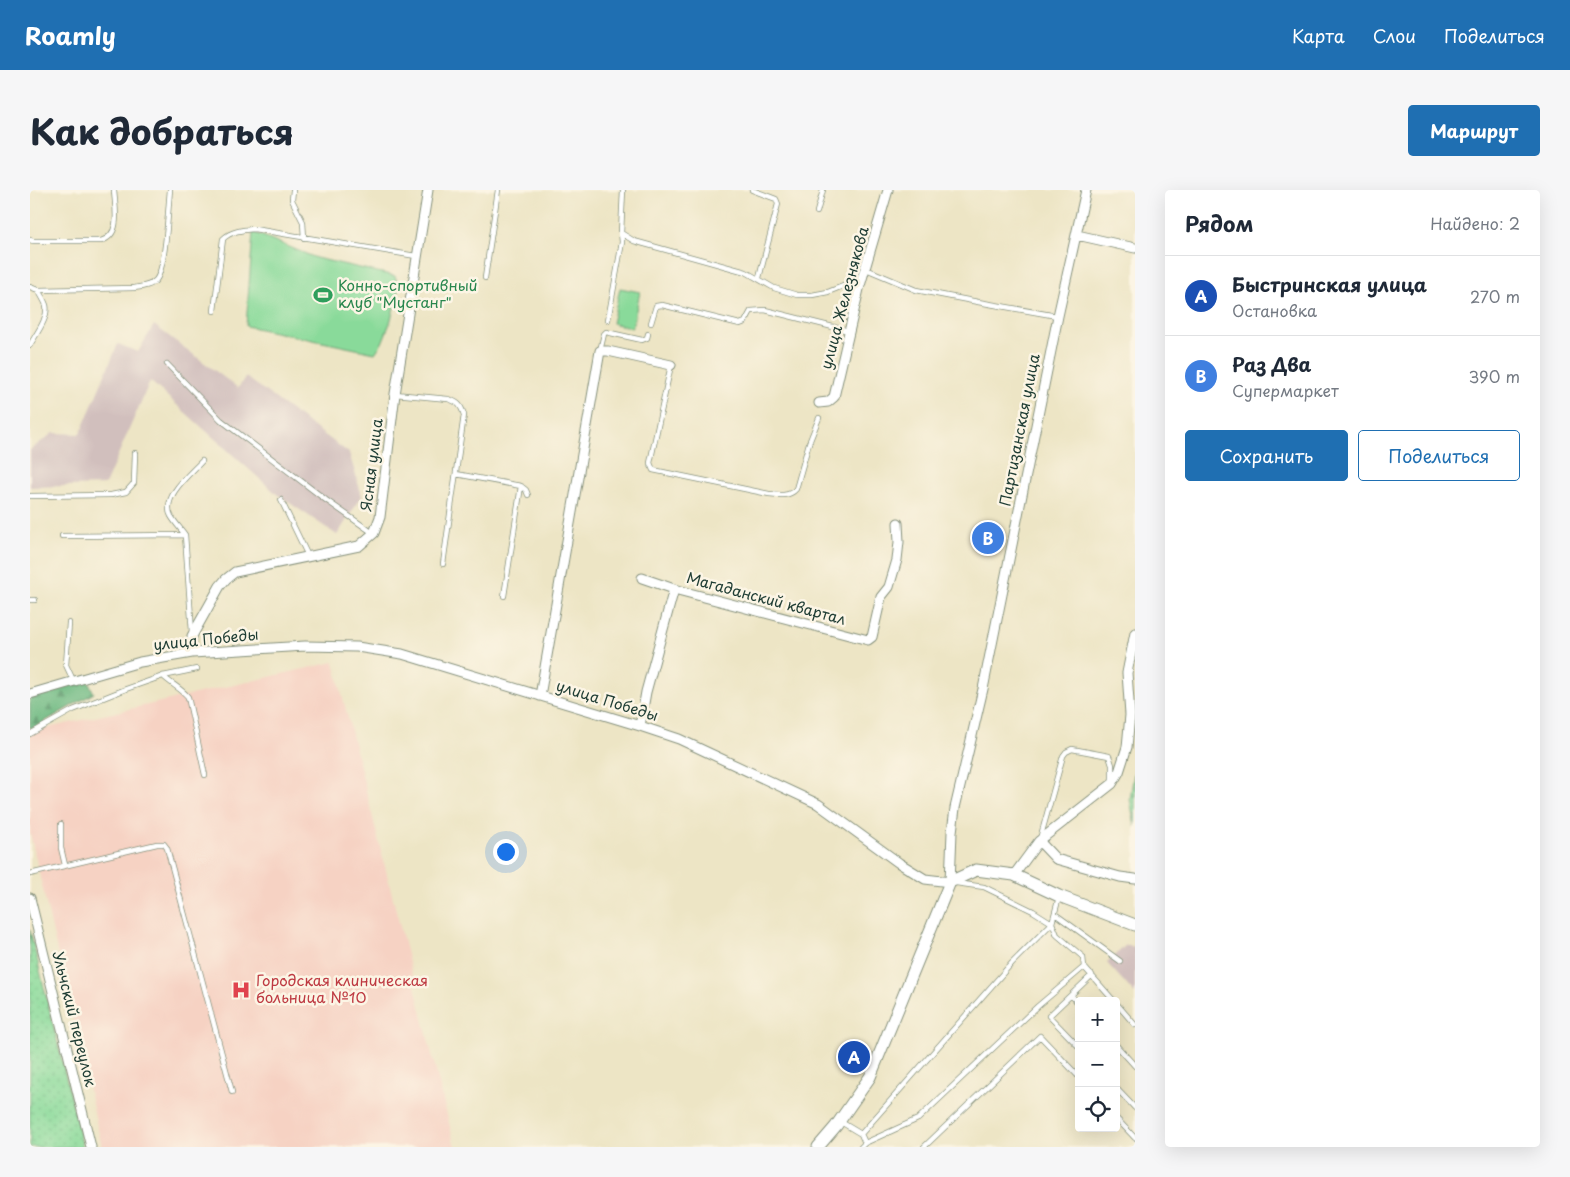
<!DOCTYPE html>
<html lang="ru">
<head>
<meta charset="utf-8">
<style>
  :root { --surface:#fff; --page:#f6f6f7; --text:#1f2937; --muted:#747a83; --line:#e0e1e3; --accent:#1f6fb2 }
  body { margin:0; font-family:"Playpen Sans",sans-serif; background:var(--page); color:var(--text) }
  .controls { position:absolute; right:15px; bottom:15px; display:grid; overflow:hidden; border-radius:5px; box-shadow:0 5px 20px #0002 }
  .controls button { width:45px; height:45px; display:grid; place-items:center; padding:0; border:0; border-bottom:1px solid var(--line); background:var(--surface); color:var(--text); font:25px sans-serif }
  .you { position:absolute; left:475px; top:661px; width:18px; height:18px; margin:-12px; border:4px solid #fff; border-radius:50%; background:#1a73e8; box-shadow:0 0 0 8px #1a73e833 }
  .badge { display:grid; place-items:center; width:32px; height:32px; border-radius:50%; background:var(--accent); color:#fff; font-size:16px; font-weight:700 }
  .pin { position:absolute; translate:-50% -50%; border:2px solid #fff; box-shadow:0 1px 5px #0006 }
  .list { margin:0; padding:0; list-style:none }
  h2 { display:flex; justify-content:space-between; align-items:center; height:65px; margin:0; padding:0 20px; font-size:21px }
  h2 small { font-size:16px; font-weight:400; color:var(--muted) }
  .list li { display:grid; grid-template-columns:32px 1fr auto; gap:15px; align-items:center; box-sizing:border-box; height:80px; padding:0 20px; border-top:1px solid var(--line) }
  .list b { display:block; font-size:19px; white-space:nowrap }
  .list p { margin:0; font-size:16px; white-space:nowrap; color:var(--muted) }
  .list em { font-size:16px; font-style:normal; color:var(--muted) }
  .actions { display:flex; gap:10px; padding:15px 20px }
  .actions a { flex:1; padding:11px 0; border:1px solid var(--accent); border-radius:5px; text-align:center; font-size:18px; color:var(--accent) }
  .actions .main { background:var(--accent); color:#fff }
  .icon { flex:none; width:28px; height:28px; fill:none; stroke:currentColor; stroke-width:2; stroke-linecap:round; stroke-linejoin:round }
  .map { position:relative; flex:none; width:1105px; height:957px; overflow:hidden; border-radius:5px }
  header { display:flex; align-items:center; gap:30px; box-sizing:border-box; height:70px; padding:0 25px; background:var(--accent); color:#fff }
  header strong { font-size:24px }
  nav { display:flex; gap:28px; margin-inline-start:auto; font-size:18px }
  .intro { display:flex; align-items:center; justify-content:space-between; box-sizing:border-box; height:120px; padding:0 30px }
  h1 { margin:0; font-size:35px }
  .button { padding:12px 22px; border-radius:5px; background:var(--accent); color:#fff; font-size:18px; font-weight:700 }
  main { display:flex; gap:30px; padding:0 30px }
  aside { flex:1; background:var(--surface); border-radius:5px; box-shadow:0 5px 20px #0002 }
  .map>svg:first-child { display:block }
  .built { fill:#f6d2c3 }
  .industrial { fill:#d1bfbd }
  .green { fill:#89da9a; stroke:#548c67 }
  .forest { fill:url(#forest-firs); stroke:#467c5b }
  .cemetery { fill:url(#cemetery-stones); stroke:#548c67 }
  .park { fill:url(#park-dots); stroke:#548c67 }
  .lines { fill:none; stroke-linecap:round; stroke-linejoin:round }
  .service-casing { stroke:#86917c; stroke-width:6 }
  .minor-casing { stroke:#86917c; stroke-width:11 }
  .tertiary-casing { stroke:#86917c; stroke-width:13 }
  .service { stroke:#fff; stroke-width:4.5 }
  .minor { stroke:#fff; stroke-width:9 }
  .tertiary { stroke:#fff; stroke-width:11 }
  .labels { text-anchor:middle; stroke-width:5; stroke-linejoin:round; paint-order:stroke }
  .leisure-label { font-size:15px; fill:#27864d; stroke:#fcf5e5; text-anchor:start }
  .street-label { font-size:15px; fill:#1f3d34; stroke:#fcf5e5 }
  .health-label { font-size:15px; fill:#be3a42; stroke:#fcf5e5; text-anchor:start }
</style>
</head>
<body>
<header>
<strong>Roamly</strong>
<nav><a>Карта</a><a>Слои</a><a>Поделиться</a></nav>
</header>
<div class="intro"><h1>Как добраться</h1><a class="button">Маршрут</a></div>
<main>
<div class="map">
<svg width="1105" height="957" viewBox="0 0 1105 957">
  <defs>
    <pattern id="forest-firs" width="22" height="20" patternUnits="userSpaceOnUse" patternTransform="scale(1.25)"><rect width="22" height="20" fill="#6eba82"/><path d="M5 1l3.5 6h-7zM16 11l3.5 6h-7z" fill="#5a986b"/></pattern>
    <pattern id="cemetery-stones" width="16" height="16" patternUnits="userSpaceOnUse" patternTransform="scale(1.25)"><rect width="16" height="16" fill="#89da9a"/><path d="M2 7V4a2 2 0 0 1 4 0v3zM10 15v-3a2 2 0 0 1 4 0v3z" fill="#76bc85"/></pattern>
    <pattern id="park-dots" width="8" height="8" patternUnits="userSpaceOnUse" patternTransform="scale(1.25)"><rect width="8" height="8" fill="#89da9a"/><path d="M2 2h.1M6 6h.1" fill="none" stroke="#76bc85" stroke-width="1.8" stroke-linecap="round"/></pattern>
  </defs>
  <rect width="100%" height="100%" fill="#fcf5e5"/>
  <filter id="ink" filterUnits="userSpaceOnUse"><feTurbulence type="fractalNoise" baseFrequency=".02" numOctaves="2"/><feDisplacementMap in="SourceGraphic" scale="10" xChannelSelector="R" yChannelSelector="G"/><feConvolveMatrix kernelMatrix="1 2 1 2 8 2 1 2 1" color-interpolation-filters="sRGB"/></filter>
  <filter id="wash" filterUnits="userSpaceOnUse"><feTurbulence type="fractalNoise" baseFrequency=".0096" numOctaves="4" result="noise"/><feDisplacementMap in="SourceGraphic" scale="20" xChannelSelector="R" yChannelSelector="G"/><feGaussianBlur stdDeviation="1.12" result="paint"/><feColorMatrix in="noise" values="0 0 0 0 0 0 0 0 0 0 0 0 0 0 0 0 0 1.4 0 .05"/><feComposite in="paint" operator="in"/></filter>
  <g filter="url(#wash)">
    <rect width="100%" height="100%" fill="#ede5c5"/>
    <path class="built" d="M304 472 425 957H72L0 643V542Z"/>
    <path class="industrial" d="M124 135 208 198 216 187 319 263 332 306 307 345 248 305 120 191 75 295 0 297V260L23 243 50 244 88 154 108 162Z
      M1096 755 1105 757V804L1077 773Z"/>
    <path class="green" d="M223 42 286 68 365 86 369 98 360 133 352 153 345 163 216 136Z
      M590 98 610 102 602 138 582 133Z"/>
    <path class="forest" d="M56 487 64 503 7 536 0 538V507Z"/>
    <path class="cemetery" d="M1105 577V636L1100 609Z"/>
    <path class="park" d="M0 740 53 957H0Z"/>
  </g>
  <g filter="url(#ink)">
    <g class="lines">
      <g class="service-casing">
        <path id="service" d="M263 0 262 10 273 32 274 48
          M593 0 591 43 604 51 716 82 744 98 767 105H782L798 102 813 96 829 99
          M722 0 746 9 748 14 729 88
          M787 22 793 0
          M0 50 3 51H71C92 45 85 18 84 0
          M836 79 886 100 948 112 1027 126
          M455 88 468 0
          M0 97 8 100
          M184 121 193 49C201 41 212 40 224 39L386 66
          M578 130 592 52 591 43
          M621 133 626 116 632 115 710 134 715 132 721 121 735 120 819 141
          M0 155C6 144 19 128 16 115 14 110 11 105 8 100L104 98C111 97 121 96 126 90 136 78 138 18 140 0
          M570 161 574 144 576 142 612 150 617 148 618 144
          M137 174 191 230 296 310 343 343
          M641 175 620 273 623 280 739 304C749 305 759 307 766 299L779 253 789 228
          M365 204 418 209C428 212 431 215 434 225L413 374
          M426 284 491 296 496 300 498 305
          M0 306 81 305 96 302 104 293 105 263
          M251 310 278 366
          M155 345C151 339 145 333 141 326 131 307 160 284 172 271
          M32 346 155 345 162 442
          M474 406 491 296
          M0 410H5
          M39 433 36 475 43 490
          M133 486C141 494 152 499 158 507L175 585
          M0 544 43 520 96 499 133 486 167 479
          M31 634V658L35 675
          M1010 649 1033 566 1036 562 1042 559 1079 566 1082 575V590
          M0 684 127 654H134L137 658 202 902
          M1025 724 1090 771
          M1054 777 1084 811
          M1041 805 1062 785
          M1086 813 1105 835
          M1049 814 1041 805 1019 826 1049 857
          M1086 855 1105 876
          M1086 898 1105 918
          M1086 928 1105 948
          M811 932 831 944 835 953
          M831 944 982 773 1022 733 1029 707
          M831 957 835 953 888 929 1008 816 1054 777 1053 767 1027 745 1022 733 1003 721 954 697 926 693
          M894 957 1010 846 1049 887"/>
      </g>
      <g class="minor-casing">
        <path id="minor" d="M1047 45 1105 58
          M789 213 798 212 804 207 829 99 858 0
          M612 388 644 399
          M162 463V446L190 396 196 389 205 382 329 356 344 343 350 327 365 204 398 0
          M0 504 110 472 162 463 275 456 327 457 372 464 610 536 649 549 788 614 869 673 895 689 920 692 922 642 925 618 953 499 1028 126 1056 0
          M510 506 570 161H578L641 175
          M610 536 616 502 644 399 838 450 842 447 851 407 859 397 867 370 869 352 868 333
          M1009 651 1026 669 1090 687 1105 689
          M984 685 1009 651 1082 594 1089 582 1097 557 1100 525 1097 483 1105 443
          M0 708 61 957"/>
      </g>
      <g class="tertiary-casing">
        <path id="tertiary" d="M788 957 806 936 840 887 920 692 946 680 984 685 1029 706 1105 735"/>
      </g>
      <use href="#service" class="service"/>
      <use href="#minor" class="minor"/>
      <use href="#tertiary" class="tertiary"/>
    </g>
  </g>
  <defs>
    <g id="stadium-bare" transform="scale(1.5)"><path d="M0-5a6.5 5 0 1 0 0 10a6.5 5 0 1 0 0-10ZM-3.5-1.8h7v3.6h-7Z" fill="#2e9e5b" stroke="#fcf5e5" stroke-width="2.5" paint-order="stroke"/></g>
    <g id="hospital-bare" transform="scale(1.5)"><path d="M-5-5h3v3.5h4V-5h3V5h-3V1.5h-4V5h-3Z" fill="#e0444e" stroke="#fcf5e5" stroke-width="2.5" paint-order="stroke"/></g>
  </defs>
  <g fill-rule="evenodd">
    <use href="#stadium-bare" x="293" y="105"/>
    <use href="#hospital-bare" x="211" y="800"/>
  </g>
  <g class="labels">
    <g class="leisure-label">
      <text x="308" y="101">Конно-спортивный<tspan x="308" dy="17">клуб "Мустанг"</tspan></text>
    </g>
    <g class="street-label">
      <text transform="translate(815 108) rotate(-75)" y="5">улица Железнякова</text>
      <text transform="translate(990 240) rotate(-79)" y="5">Партизанская улица</text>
      <text transform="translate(342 275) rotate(-83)" y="5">Ясная улица</text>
      <text transform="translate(736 409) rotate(15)" y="5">Магаданский квартал</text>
      <text transform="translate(176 450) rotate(-6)" y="5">улица Победы</text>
      <text transform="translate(577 511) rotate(17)" y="5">улица Победы</text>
      <text transform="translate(44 829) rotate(76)" y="5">Ульчский переулок</text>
    </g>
    <g class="health-label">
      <text x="226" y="796">Городская клиническая<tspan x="226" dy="17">больница №10</tspan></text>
    </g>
  </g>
</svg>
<div class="controls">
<button>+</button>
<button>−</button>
<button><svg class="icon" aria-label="locate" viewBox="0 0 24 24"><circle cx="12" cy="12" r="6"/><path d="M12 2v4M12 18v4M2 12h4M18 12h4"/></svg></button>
</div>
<div class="you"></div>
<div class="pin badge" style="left:824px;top:867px;background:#1a4fb4">A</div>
<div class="pin badge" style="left:958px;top:348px;background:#3f7fe0">B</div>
</div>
<aside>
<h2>Рядом<small>Найдено: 2</small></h2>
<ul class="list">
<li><span class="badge" style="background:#1a4fb4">A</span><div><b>Быстринская улица</b><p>Остановка</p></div><em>270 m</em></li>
<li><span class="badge" style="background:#3f7fe0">B</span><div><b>Раз Два</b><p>Супермаркет</p></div><em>390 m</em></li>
</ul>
<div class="actions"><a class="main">Сохранить</a><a>Поделиться</a></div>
</aside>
</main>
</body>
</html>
